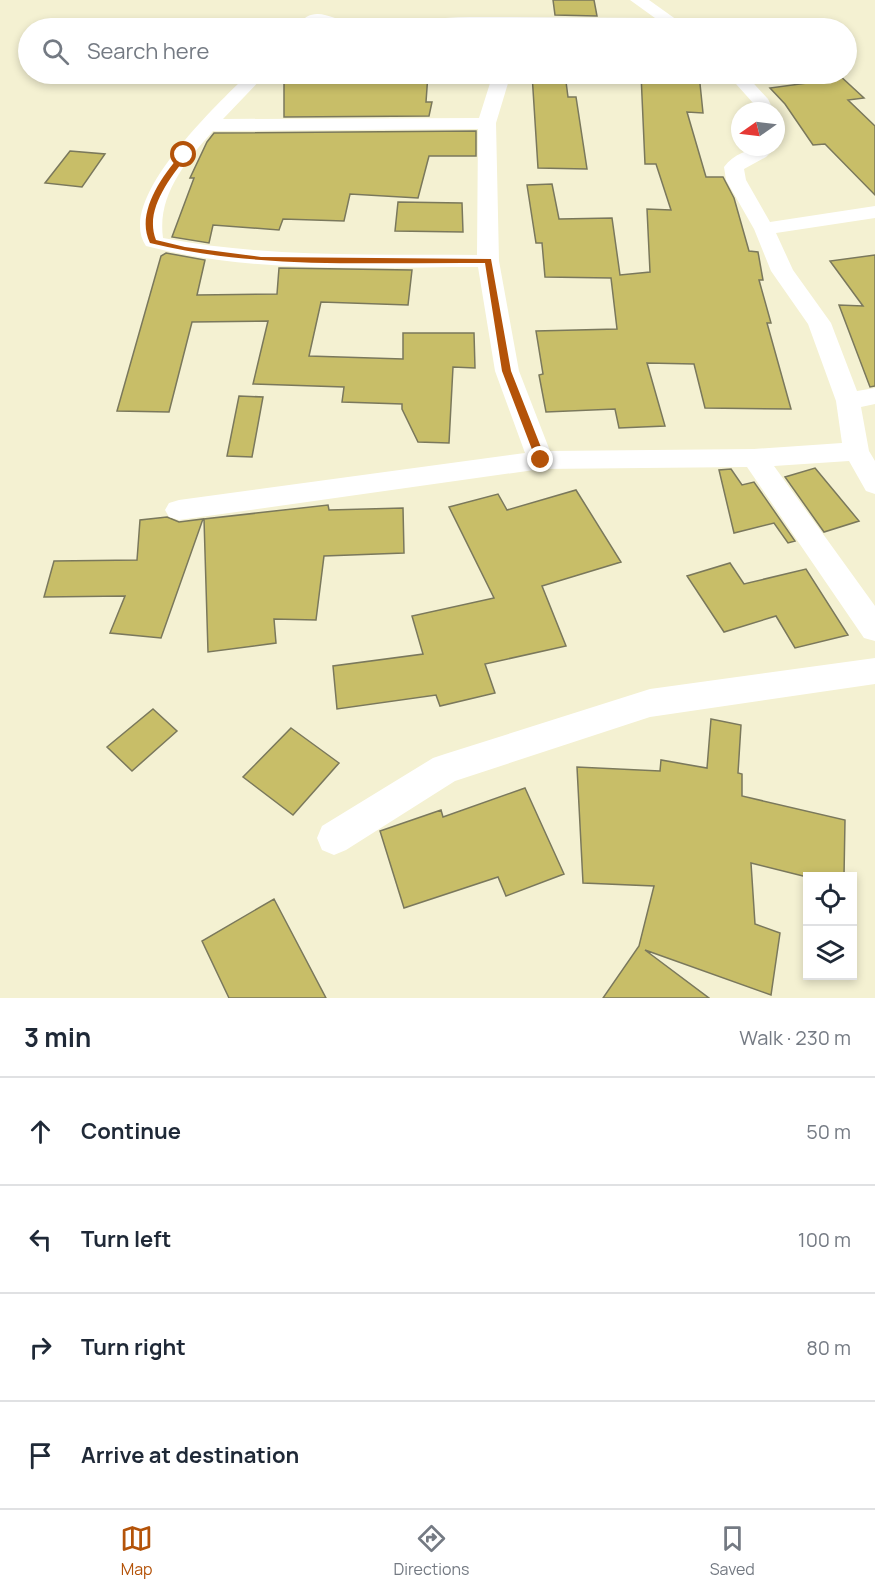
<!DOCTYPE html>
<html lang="en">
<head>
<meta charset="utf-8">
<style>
  :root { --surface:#fff; --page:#f6f6f7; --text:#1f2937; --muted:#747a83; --line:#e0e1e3; --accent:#b45309 }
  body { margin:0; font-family:Manrope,sans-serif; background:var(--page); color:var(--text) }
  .controls { position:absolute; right:18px; bottom:18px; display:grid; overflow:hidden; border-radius:0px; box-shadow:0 3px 9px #0003 }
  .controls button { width:54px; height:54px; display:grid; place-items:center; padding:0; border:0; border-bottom:2px solid var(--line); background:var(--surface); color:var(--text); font:30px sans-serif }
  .compass { position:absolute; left:731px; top:102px; width:54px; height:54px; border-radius:50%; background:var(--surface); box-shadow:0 3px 9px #0003; rotate:256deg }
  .stop { position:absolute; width:18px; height:18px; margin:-14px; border:4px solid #b45309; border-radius:50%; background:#fff }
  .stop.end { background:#b45309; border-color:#fff; box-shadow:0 2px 6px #0008 }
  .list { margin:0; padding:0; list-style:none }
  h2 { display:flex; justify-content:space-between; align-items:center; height:78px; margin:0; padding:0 24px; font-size:26px }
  h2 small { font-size:20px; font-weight:400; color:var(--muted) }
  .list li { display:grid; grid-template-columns:39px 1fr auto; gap:18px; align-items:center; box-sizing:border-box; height:108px; padding:0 24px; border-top:2px solid var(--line) }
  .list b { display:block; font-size:22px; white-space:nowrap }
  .list em { font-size:20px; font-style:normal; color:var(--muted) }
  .icon { flex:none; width:33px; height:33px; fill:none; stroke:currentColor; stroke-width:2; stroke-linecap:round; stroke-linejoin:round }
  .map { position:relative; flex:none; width:875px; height:998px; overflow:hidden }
  .search { position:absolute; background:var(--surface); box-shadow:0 3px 9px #0003; left:18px; right:18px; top:18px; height:66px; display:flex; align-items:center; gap:15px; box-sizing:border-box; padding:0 21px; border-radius:33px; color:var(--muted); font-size:22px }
  .sheet { height:510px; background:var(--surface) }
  nav { display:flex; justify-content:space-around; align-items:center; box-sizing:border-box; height:84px; border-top:2px solid var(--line); background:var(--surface); font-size:16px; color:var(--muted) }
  nav a { display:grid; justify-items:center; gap:3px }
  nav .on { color:var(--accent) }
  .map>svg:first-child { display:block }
  .building { fill:#c8be68; stroke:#7a785c; stroke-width:1.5 }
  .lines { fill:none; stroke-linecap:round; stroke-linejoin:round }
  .minor { fill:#fff; fill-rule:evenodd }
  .route { fill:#b45309 }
</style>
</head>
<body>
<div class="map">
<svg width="875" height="998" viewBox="0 0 875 998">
  <rect width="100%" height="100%" fill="#f4f1d2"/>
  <path class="building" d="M553 0H594L597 16 555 15Z
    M311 74H428L426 102H432L429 116 284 117V75Z
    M532 74H565L568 97H576L587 169 538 168Z
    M641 74H699L703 113 687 112 706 177H723L734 198 749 251 758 252 763 280H759L771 323H767L791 409 705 408 694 364 647 363 665 426 619 428 615 409 546 412 539 375 543 374 536 331 617 329 611 278 545 277 542 243H536L527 185 552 184 559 219 612 218 620 275 650 272 647 209 671 210 656 164H645Z
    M838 74 864 98 848 100 875 126V195L825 144 813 145 785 104 770 88 815 82 810 77Z
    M476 131V156H429L418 198 350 194 344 221 283 219 279 230 213 225 209 243 172 237 194 178H190L207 142 214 133Z
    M70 151 105 154 82 187 45 183Z
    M398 202 462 203 463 232 395 231Z
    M166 253 205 260 197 295 277 294 279 268 412 270 408 305 321 302 309 356 403 359V333H474L475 368 453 367 449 443 418 442 402 409V404L342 402 344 387 253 384 268 321 192 322 169 412 117 411 161 256Z
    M875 255V386L870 387 839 305 863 306 830 261Z
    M239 396 263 397 252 457 227 456Z
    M815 468 859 521 824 532 785 477Z
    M731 469 742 485 754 482 795 541 788 543 774 523 734 533 719 470Z
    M576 490 621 562 542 586 566 646 485 664 495 693 440 706 436 695 337 709 333 666 423 654 412 616 494 598 449 507 498 494 507 510Z
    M328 505 329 510 403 508 404 553 324 556 316 620 274 619 276 643 208 652 204 519Z
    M167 517 179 522 203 519 161 638 110 633 125 596 44 597 54 561 137 560 140 520Z
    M730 563 744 584 806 569 848 635 795 648 776 616 724 632 687 576Z
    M153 709 177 731 132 771 107 747Z
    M711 719 741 725 738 773 742 774V796L845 820 844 876 807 877 751 863 755 924 780 933 771 995 645 950 709 998H603L639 946 654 886 583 883 577 767 660 771 661 760 707 768Z
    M291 728 339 763 293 815 243 777Z
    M525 788 564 874 506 896 498 877 404 908 380 831 441 810 443 817Z
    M274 899 326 998H229L202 941Z"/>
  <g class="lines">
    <path class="minor" d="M630 0H649L684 25 682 28H332L317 24 312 28H295C315 1 330 21 356 23 395 25 432 17 471 17 532 17 593 18 655 18Z
      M248 74H266L223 119 479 118 491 80 490 74H507L509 80 496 123 499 261 519 371 550 451 754 449 842 443 836 401 808 324 771 271 754 229 726 180 724 167C736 151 757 147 776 147L766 157 744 169 746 180 770 222 875 206V218L776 233 793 270 831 323 857 391 875 388V404L861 407 869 451 875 461V494L866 491 849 461 774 466 875 606V641L864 638 747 467 541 469 179 520 169 517 165 510 169 503 179 500 525 453 495 371 478 267C367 267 254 274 146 246 114 200 219 103 248 74ZM478 129 477 255C372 254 267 258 163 238 157 195 186 161 213 131Z
      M727 74H745L768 99 774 111H756L754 104Z
      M875 658V684L650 717 455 781 346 850 334 855 322 850 317 838 322 826 433 758 445 754 650 689Z"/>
  </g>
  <path class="route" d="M182 153 188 155C170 178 144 210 156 240L185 247 261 257 491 259 511 371 546 460 544 463 536 460 502 371 485 263C373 262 259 270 150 243 135 213 162 176 182 153Z"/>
</svg>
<div class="controls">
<button><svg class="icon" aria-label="locate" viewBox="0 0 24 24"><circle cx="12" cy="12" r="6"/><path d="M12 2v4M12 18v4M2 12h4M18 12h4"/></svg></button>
<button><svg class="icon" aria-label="layers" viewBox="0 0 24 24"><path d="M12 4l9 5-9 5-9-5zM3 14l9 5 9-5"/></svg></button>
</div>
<svg class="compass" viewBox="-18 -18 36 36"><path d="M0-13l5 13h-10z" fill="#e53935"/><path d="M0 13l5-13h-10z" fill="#747a83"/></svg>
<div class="stop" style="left:184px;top:155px"></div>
<div class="stop end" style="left:541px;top:460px"></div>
<div class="search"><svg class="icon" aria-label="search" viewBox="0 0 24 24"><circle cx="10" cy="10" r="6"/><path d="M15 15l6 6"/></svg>Search here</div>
</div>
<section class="sheet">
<h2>3 min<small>Walk · 230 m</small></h2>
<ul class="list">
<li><svg class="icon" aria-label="ahead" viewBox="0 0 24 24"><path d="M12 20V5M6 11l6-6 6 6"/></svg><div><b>Continue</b></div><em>50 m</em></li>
<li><svg class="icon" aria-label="left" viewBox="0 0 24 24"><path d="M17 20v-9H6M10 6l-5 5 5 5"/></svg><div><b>Turn left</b></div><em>100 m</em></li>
<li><svg class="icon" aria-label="right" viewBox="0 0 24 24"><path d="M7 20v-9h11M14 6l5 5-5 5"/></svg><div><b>Turn right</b></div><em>80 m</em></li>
<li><svg class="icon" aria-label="arrive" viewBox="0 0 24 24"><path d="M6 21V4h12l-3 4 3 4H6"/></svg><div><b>Arrive at destination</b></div></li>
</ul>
</section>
<nav>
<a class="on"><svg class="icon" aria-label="map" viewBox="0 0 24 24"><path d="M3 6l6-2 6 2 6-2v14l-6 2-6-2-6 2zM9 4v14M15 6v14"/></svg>Map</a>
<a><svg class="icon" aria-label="directions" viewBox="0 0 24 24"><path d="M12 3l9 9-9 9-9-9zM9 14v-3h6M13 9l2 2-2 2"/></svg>Directions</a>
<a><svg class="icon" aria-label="saved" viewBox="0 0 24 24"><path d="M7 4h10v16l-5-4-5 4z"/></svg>Saved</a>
</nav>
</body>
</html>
